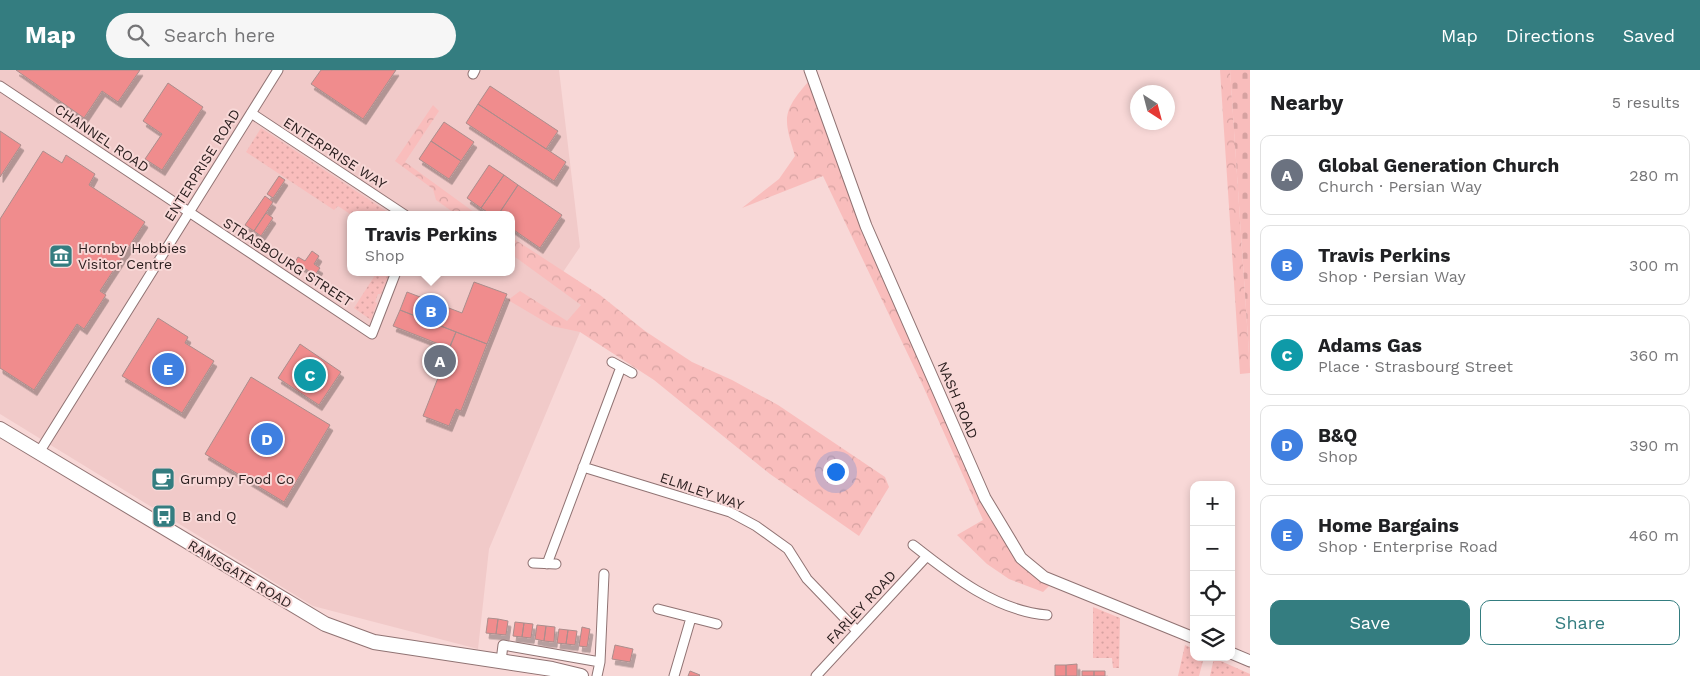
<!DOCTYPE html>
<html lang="en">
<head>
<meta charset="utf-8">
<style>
  :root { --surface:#fff; --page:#f6f6f6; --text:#202124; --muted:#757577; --line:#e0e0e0; --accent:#347d80 }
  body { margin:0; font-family:"Work Sans",sans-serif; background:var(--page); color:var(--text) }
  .controls { position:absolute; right:15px; bottom:15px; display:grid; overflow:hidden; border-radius:10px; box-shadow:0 2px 8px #0003 }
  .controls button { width:45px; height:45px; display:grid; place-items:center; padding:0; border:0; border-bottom:1px solid var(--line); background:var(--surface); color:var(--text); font:25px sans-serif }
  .compass { position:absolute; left:1130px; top:15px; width:45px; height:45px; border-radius:50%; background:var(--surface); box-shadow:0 2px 8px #0003; rotate:144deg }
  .you { position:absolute; left:835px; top:401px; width:18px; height:18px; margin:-12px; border:4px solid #fff; border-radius:50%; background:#1a73e8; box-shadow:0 0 0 8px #1a73e833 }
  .badge { display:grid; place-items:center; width:32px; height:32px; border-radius:50%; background:var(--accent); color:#fff; font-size:16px; font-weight:700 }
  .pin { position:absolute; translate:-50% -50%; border:2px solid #fff; box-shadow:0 1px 5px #0006 }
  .popup { position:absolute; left:347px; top:141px; width:168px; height:65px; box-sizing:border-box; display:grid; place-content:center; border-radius:10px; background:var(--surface); filter:drop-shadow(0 1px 4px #0005); font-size:16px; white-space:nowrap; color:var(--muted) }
  .popup b { font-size:19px; color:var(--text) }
  .popup::after { content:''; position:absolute; left:50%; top:100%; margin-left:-10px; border:10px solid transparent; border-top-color:var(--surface) }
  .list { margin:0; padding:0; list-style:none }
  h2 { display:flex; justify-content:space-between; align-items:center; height:65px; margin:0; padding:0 20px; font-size:21px }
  h2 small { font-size:16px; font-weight:400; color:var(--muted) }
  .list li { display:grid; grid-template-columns:32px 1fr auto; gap:15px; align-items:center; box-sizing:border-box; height:80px; margin:0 10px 10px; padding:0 10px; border:1px solid var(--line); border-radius:10px }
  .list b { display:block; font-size:19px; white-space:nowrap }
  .list p { margin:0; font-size:16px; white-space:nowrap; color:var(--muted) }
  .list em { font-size:16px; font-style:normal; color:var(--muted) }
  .actions { display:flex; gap:10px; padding:15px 20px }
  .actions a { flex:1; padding:11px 0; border:1px solid var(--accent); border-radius:10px; text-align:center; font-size:18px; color:var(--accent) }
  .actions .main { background:var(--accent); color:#fff }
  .icon { flex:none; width:28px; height:28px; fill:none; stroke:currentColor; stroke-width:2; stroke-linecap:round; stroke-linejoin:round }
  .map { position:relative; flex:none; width:1250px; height:606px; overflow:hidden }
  header { display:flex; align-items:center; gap:30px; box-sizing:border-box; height:70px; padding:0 25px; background:var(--accent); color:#fff }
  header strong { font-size:24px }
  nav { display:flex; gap:28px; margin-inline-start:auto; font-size:18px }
  .search { width:350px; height:45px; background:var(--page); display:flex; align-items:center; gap:12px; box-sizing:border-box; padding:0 18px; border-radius:28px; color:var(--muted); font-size:19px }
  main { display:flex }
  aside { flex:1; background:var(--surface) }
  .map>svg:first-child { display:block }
  .built { fill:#f1cac9; fill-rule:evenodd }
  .grass { fill:url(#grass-dots) }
  .forest { fill:url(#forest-crowns) }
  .cemetery { fill:url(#cemetery-stones) }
  .building { fill:#f08c8d; stroke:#ab8d8c; filter:url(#shadow) }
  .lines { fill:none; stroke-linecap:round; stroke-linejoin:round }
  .minor-casing { stroke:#907373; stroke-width:11 }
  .tertiary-casing { stroke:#907373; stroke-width:13 }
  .primary-casing { stroke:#907373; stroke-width:16 }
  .minor { stroke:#fff; stroke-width:9 }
  .tertiary { stroke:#fff; stroke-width:11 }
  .primary { stroke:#fff; stroke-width:14 }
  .labels { text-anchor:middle; stroke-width:4; stroke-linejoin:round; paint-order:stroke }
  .street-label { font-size:14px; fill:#2c2020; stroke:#f8d8d7 }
  .poi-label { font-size:14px; fill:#2c2020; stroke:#f8d8d7; text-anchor:start }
</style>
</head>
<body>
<header>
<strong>Map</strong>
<div class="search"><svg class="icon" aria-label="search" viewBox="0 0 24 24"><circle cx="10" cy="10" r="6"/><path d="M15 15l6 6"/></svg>Search here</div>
<nav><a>Map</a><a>Directions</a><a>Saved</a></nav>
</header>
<main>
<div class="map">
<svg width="1250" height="606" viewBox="0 0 1250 606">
  <defs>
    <pattern id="grass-dots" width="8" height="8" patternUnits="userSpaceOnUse" patternTransform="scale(1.25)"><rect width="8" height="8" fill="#f9bdbc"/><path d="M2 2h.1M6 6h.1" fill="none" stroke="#d6a2a1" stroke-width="1.8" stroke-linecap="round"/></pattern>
    <pattern id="forest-crowns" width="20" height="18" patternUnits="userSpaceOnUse" patternTransform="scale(1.25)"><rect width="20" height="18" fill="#f9bdbc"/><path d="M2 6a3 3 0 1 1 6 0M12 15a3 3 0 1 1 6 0" fill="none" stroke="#d6a2a1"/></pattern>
    <pattern id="cemetery-stones" width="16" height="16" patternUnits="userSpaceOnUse" patternTransform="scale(1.25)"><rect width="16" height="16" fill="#f9bdbc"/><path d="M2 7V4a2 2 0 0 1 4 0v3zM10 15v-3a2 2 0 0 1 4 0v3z" fill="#d6a2a1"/></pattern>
    <filter id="shadow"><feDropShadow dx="3" dy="5.5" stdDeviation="0" flood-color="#0004"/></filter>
  </defs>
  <rect width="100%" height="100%" fill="#f8d8d7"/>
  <path class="built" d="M0 0H559L580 177 559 208 590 233 580 262 489 479 478 579 313 536 0 344ZM351 145H511V202H351Z"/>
  <path class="grass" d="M261 58 392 145H351V151L348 148 350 144 338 136 334 140 246 82Z
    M377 202H390L381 224H378L375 232 377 233 371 250 354 238Z
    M1093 537 1120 548 1119 598H1113L1112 588H1093Z
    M1185 575 1194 579V587H1204L1199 606H1178Z
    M1214 588 1250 604V606H1210Z"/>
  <path class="forest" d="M1220 0H1230L1250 299V303L1240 304Z
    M808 12 864 165 990 449 1017 490 1050 515 1043 522 1009 509 987 494 957 465 983 450 923 316 823 106 742 138 779 109 795 86C784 49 781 43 808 12Z
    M433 35 439 41 405 92 478 145H457L436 130 433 119 395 91Z
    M511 167 600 225 645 261 692 292 732 310 778 335 885 407 889 417 859 466 770 404 654 310 580 262 552 256 508 230 520 221 567 251 581 235 511 184Z"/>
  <path class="cemetery" d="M1230 0H1250V299Z"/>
  <path class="building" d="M16 0H140L118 32 102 21 84 48Z
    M321 0H396L363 49 311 14Z
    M168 13 203 37 162 100 145 89 162 64 143 51Z
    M490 16 558 61 546 79 478 34Z
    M478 34 566 92 554 111 466 53Z
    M444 52 474 72 461 91 431 71Z
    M0 61 21 75 0 107Z
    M431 71 461 91 449 109 419 89Z
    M43 81 62 93 66 85 95 104 89 115 145 152 100 221 106 225 84 259 77 254 34 320 0 298V149Z
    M489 95 504 105 481 138 467 128Z
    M504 105 518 115 498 145H492L481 138Z
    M279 106 285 110 273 128 267 124Z
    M518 115 562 145 540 178 511 158V145H498Z
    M265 126 273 132 254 161 245 155Z
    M266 143 273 148 261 166 254 161Z
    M312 181 319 186 314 194 320 198 315 205 295 192 298 187 305 191Z
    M474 212 507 224 487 274 400 240 407 222 462 243Z
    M400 240 456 262 449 278 393 256Z
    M158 248 188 267 185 273 214 291 182 343 122 306Z
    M456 262 487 274 461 341 456 339 449 356 423 346Z
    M300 274 341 302 319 335 278 308Z
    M251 307 330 355 284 432 205 384Z
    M488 548 498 549 496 564 486 563Z
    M498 549 508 551 506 565 496 564Z
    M515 552 524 553 522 567 513 566Z
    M524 553 533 554 531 568 522 567Z
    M537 555 546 556 544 571 535 569Z
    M546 556 555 557 554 572 544 571Z
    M582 557 590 559 587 577 579 576Z
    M559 559 568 560 566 574 557 573Z
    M568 560 577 561 575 575 566 574Z
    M615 575 633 579 630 592 612 589Z
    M1077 594V606H1066V595Z
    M1055 595H1066V606H1055Z
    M690 601 700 605 699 606H688Z
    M1082 601H1094V606H1082Z
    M1094 601H1105V606H1094Z"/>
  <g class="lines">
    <g class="minor-casing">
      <path id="minor" d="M473 4 475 0
        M0 16 372 264 396 202
        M251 43 405 145
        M612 292 632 303
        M38 384 278 0
        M583 397 730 442 756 456 788 479 807 509 857 561
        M913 475C951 505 996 541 1047 545
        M533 493 556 494
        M547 494 621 297
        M658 539 717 554
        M501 591 503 575 600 592
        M597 606 600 592 604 504
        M674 606 691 548
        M816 606 927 486"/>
    </g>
    <g class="tertiary-casing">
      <path id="tertiary" d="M810 0 866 156 985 428 1021 488 1044 507 1194 568
        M1231 583 1250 591"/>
    </g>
    <g class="primary-casing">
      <path id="primary" d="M0 359 325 554 374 572 552 599 581 606"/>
    </g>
    <use href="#minor" class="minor"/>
    <use href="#tertiary" class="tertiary"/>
    <use href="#primary" class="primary"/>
  </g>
  <defs>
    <g id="museum-square" transform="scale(1.25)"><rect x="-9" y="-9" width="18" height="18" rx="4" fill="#347d80" stroke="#f8d8d7"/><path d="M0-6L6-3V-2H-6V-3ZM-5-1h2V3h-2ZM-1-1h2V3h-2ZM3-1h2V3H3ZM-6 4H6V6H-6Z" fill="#fff"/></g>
    <g id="cafe-square" transform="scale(1.25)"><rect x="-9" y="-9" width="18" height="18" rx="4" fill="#347d80" stroke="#f8d8d7"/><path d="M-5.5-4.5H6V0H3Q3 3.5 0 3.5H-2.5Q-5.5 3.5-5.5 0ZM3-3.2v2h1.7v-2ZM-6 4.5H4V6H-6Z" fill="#fff"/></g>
    <g id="bus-square" transform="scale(1.25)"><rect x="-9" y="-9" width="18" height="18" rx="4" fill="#347d80" stroke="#f8d8d7"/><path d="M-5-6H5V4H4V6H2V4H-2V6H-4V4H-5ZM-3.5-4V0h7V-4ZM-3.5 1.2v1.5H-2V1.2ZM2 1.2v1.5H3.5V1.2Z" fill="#fff"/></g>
  </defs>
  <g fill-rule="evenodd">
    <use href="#museum-square" x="61" y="186"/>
    <use href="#cafe-square" x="163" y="409"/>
    <use href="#bus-square" x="164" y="446"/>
  </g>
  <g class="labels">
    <g class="street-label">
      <text transform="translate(102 68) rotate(34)" y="5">CHANNEL ROAD</text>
      <text transform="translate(335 83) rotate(33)" y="5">ENTERPRISE WAY</text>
      <text transform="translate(202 95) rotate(-58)" y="5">ENTERPRISE ROAD</text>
      <text transform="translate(288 192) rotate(33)" y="5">STRASBOURG STREET</text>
      <text transform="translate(958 330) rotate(67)" y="5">NASH ROAD</text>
      <text transform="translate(702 421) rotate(19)" y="5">ELMLEY WAY</text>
      <text transform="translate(240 504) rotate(31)" y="5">RAMSGATE ROAD</text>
      <text transform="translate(861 537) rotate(-47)" y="5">FARLEY ROAD</text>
    </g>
    <g class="poi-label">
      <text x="78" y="183">Hornby Hobbies<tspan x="78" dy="16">Visitor Centre</tspan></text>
      <text x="180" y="414">Grumpy Food Co</text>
      <text x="182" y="451">B and Q</text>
    </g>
  </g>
</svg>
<div class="controls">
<button>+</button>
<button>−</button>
<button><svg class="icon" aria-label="locate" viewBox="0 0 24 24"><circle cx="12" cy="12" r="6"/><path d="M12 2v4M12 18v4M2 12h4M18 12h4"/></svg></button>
<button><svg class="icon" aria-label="layers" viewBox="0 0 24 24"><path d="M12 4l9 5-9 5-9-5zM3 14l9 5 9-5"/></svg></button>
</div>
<svg class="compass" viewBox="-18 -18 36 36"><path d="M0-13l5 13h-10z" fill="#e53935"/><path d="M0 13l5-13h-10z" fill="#757577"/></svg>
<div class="you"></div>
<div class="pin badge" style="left:440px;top:291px;background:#6b7280">A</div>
<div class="pin badge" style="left:431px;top:241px;background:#3f7fe0">B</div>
<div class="popup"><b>Travis Perkins</b>Shop</div>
<div class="pin badge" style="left:310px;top:305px;background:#0f9aa8">C</div>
<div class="pin badge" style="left:267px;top:369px;background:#3f7fe0">D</div>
<div class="pin badge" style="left:168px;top:299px;background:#3f7fe0">E</div>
</div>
<aside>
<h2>Nearby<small>5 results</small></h2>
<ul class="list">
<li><span class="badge" style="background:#6b7280">A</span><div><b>Global Generation Church</b><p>Church · Persian Way</p></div><em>280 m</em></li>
<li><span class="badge" style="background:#3f7fe0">B</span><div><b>Travis Perkins</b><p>Shop · Persian Way</p></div><em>300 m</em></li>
<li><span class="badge" style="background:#0f9aa8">C</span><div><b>Adams Gas</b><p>Place · Strasbourg Street</p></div><em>360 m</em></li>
<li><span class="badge" style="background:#3f7fe0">D</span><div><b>B&amp;Q</b><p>Shop</p></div><em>390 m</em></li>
<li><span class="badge" style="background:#3f7fe0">E</span><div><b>Home Bargains</b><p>Shop · Enterprise Road</p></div><em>460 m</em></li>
</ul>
<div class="actions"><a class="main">Save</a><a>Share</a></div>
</aside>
</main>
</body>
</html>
